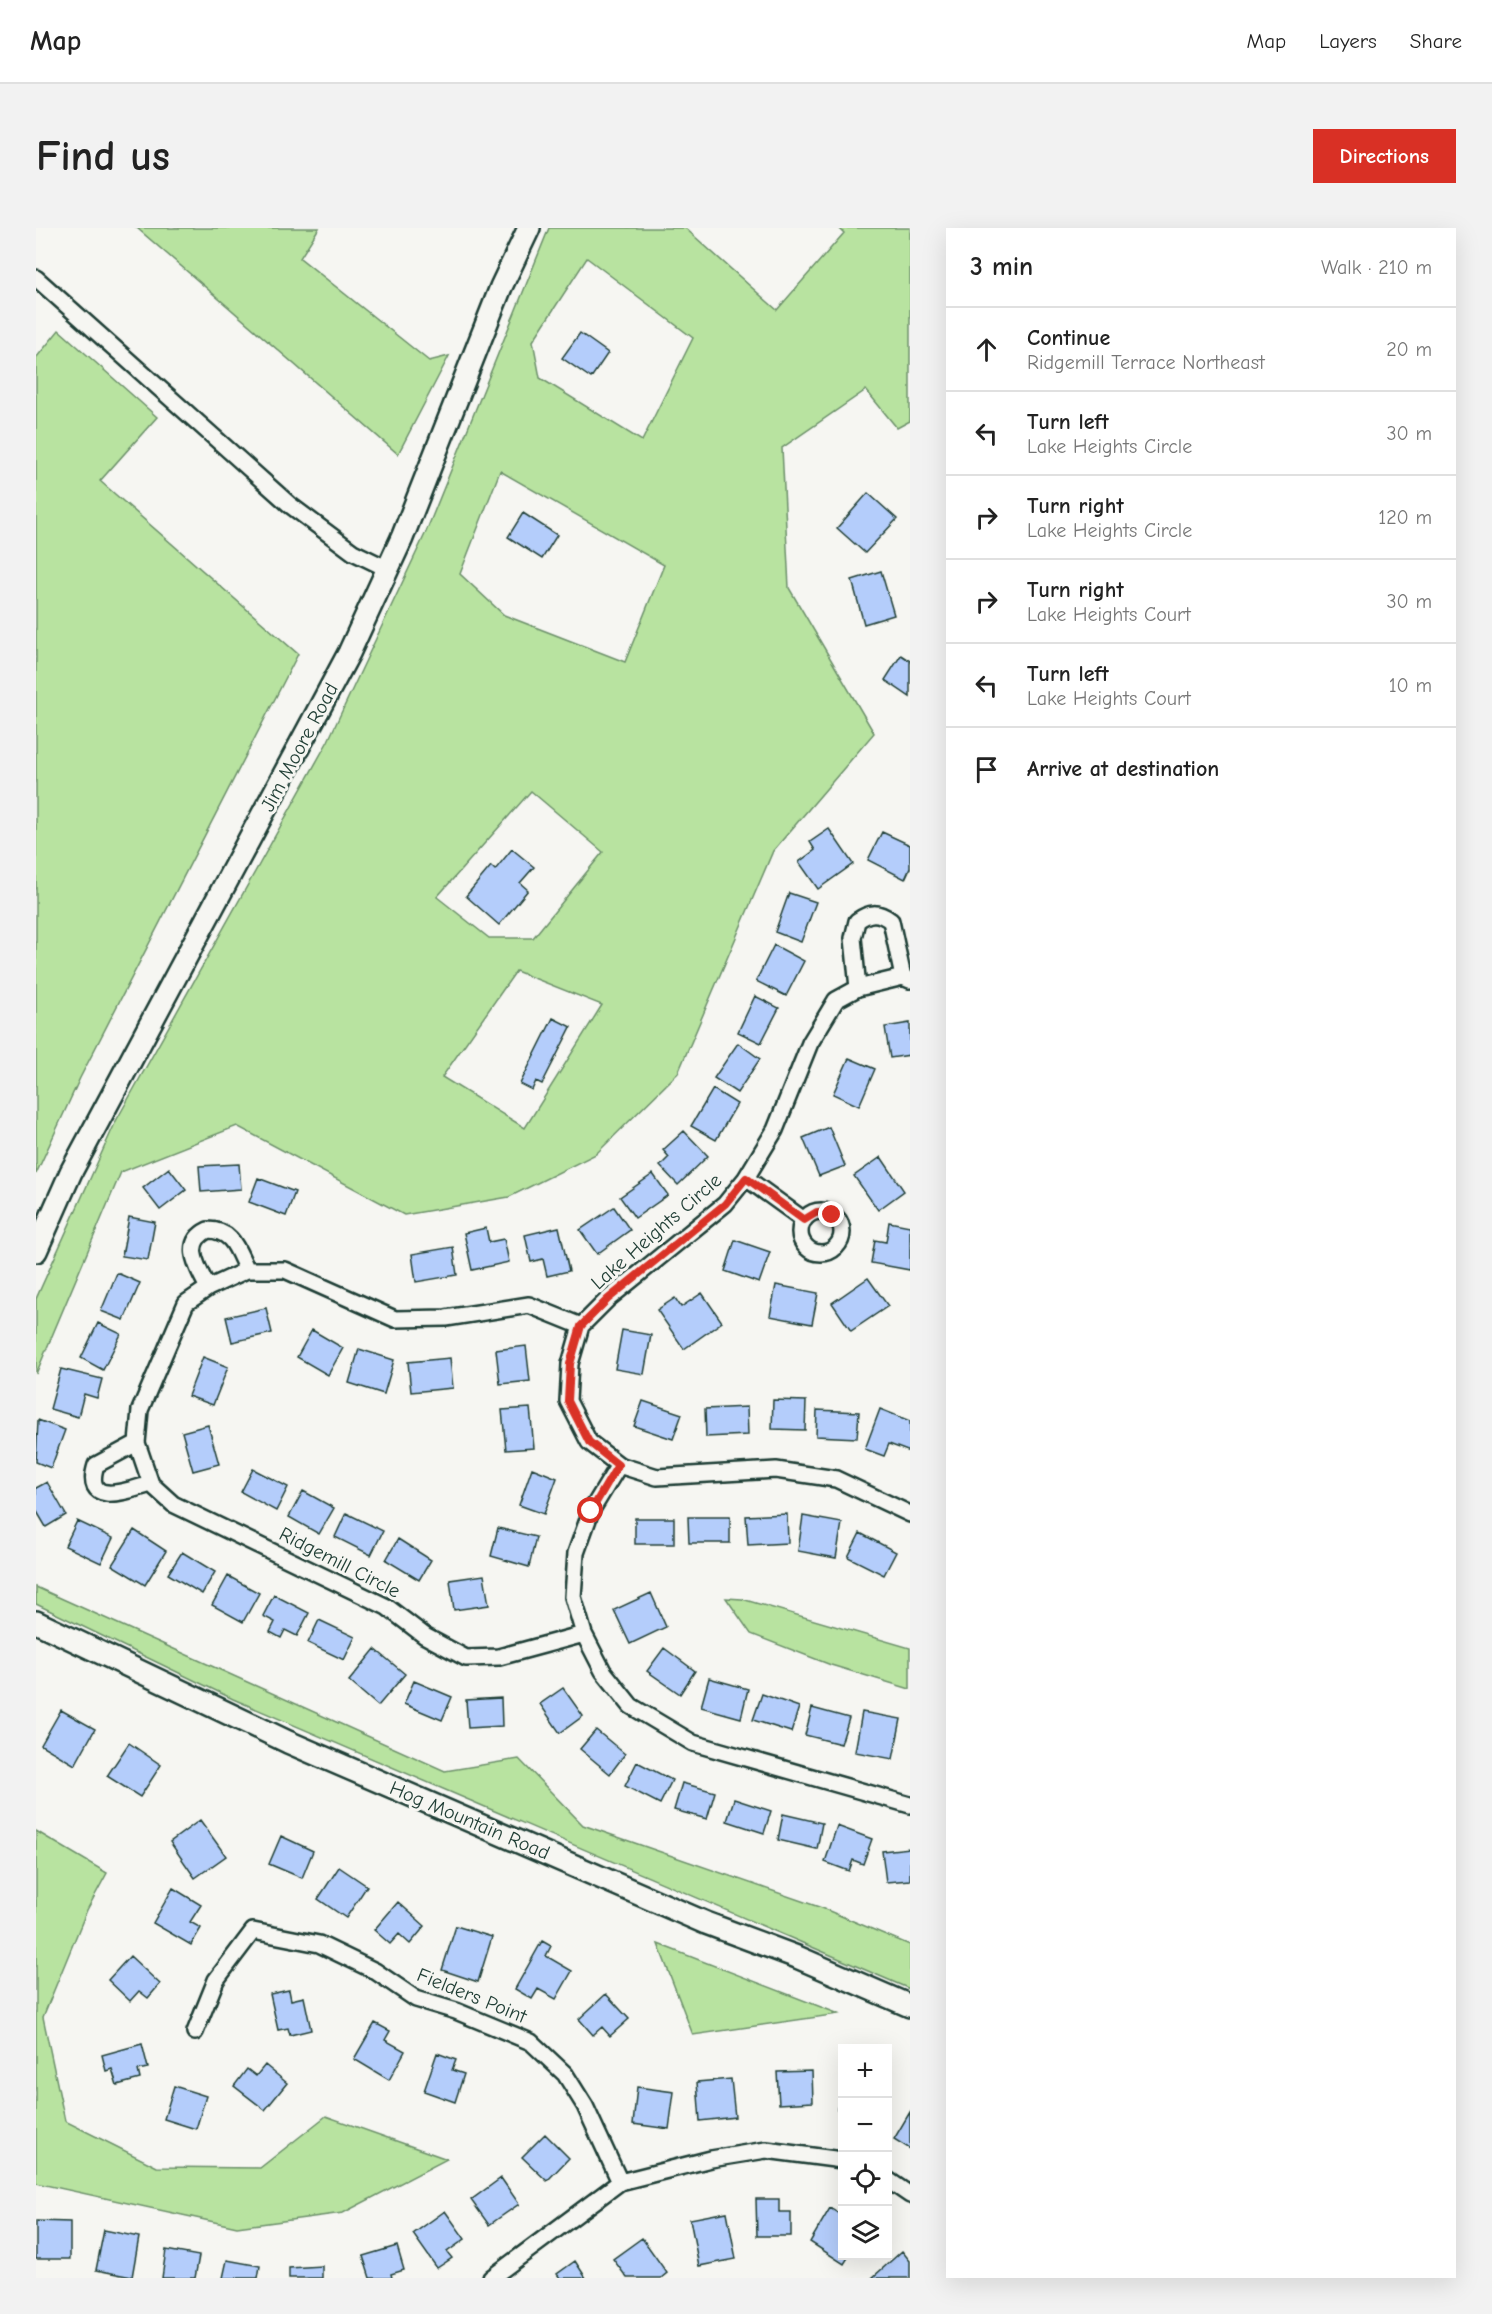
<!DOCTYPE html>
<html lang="en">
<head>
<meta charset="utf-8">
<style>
  :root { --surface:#fff; --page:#f2f2f2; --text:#222; --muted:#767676; --line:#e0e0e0; --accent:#d93025 }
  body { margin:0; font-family:"Comic Neue",sans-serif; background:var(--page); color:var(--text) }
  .controls { position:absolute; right:18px; bottom:18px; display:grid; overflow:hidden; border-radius:0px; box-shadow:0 6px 24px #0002 }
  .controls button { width:54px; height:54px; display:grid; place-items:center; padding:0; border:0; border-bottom:2px solid var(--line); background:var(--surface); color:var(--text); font:30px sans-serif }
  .stop { position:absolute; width:18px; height:18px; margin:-14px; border:4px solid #d93025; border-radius:50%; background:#fff }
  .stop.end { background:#d93025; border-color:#fff; box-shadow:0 2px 6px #0008 }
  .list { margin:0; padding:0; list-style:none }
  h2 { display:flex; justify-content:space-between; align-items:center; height:78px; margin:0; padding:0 24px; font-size:26px }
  h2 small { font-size:20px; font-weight:400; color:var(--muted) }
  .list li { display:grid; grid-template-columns:39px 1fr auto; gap:18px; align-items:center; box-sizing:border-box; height:84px; padding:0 24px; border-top:2px solid var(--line) }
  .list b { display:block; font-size:22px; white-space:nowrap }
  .list p { margin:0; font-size:20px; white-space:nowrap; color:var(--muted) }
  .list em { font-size:20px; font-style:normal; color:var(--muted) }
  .icon { flex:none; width:33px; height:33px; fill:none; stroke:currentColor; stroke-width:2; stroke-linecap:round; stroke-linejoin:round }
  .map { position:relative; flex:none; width:874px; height:2050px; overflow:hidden; border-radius:0px }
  header { display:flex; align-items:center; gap:36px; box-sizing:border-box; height:84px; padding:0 30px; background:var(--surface); border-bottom:2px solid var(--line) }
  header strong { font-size:28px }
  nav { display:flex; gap:33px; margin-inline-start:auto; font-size:21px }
  .intro { display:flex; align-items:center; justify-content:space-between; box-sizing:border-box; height:144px; padding:0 36px }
  h1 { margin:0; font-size:42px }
  .button { padding:15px 27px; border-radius:0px; background:var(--accent); color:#fff; font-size:21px; font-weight:700 }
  main { display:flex; gap:36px; padding:0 36px }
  aside { flex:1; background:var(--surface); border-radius:0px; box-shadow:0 6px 24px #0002 }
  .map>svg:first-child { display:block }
  .green { fill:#b8e3a0; stroke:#6c906a; stroke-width:1.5; fill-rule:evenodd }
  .building { fill:#b4cdfb; stroke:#1f3d34; stroke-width:1.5 }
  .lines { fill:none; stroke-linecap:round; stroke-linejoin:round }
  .street-casing { stroke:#1f3d34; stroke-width:20 }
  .secondary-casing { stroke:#1f3d34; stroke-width:26 }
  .street { stroke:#f6f6f2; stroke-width:15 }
  .secondary { stroke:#f6f6f2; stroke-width:21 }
  .route { stroke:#d93025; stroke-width:8 }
  .labels { text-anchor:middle; stroke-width:6; stroke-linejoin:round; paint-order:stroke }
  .street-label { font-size:20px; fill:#1f3d34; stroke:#f6f6f2 }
</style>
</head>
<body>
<header>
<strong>Map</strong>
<nav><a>Map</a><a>Layers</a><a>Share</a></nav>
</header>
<div class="intro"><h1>Find us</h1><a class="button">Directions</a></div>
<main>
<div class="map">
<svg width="874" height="2050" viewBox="0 0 874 2050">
  <rect width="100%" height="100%" fill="#f6f6f2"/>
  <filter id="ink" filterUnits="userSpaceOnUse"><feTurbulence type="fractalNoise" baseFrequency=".0167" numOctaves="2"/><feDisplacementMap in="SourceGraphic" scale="12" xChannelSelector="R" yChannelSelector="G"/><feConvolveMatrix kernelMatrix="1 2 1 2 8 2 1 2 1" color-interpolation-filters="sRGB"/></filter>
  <g filter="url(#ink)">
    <path class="green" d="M101 0H283L264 30 393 133 413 128 362 226Z
      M513 0H649L741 82 808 5 803 0H874V193L861 200 830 162 746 220 753 360 838 505 737 623 642 845 560 926 473 969 368 987 201 898 85 944 0 1146V1071L80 893 292 513 390 304ZM551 30 657 110 606 213 504 150 497 113ZM464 243 628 337 589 434 468 387 424 346ZM495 563 567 624 497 710H453L401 669ZM480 743 566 777 489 900 406 849Z
      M23 102 121 189 64 253 262 426 44 850 0 946V130Z
      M0 1359 409 1543 483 1531 547 1597 786 1680 874 1717V1761L197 1471 0 1376Z
      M690 1370 706 1371 874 1420V1461L795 1437 715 1406Z
      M0 1603 71 1645 51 1682 7 1789 29 1893 121 1939 224 1940 290 1888 411 1931 307 1985 201 1999 0 1955Z
      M622 1716 803 1786 657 1807Z"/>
    <path class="building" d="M544 105 572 125 555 150 526 130Z
      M832 265 861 291 829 325 801 300Z
      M487 285 521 307 506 331 472 309Z
      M845 343 858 387 828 396 816 352Z
      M865 427 874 433V469L849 452Z
      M793 601 817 636 782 661 763 634 779 622 774 614Z
      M846 604 874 617V640L869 651 832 632Z
      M476 621 498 639 484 655 492 662 463 697 430 668 455 638 459 642Z
      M753 665 780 674 765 714 739 704Z
      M738 717 768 733 750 768 720 753Z
      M719 768 743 780 725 815 702 804Z
      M517 790 535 799 506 856 500 853 496 862 484 856Z
      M874 795V827L854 830 849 799Z
      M702 815 724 831 701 865 678 850Z
      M813 830 839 841 823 878 797 866Z
      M677 861 701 876 680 912 655 898Z
      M793 899 809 938 783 948 767 910Z
      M648 903 672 928 642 957 624 938 633 929 627 922Z
      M845 929 868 963 842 982 818 948Z
      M203 936 205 961 165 964 163 938Z
      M133 940 150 962 124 982 107 960Z
      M617 946 632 967 599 990 584 969Z
      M222 950 259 964 250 988 213 974Z
      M578 979 594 1002 561 1026 544 1002Z
      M93 989 119 994 112 1032 86 1028Z
      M853 994 874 998V1042L835 1035 839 1012 850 1014Z
      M523 999 533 1043 511 1048 507 1031 495 1034 489 1007Z
      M450 1000 453 1014 468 1011 473 1034 436 1042 428 1005Z
      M699 1012 734 1024 723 1055 689 1043Z
      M417 1019 421 1047 380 1054 376 1026Z
      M81 1045 104 1055 88 1092 65 1083Z
      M832 1050 852 1078 815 1103 796 1075Z
      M740 1057 782 1065 776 1096 734 1088Z
      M666 1065 686 1094 648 1121 621 1082 639 1070 645 1079Z
      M230 1080 236 1105 196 1114 190 1089Z
      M62 1095 85 1106 67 1142 45 1130Z
      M276 1102 307 1120 292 1147 261 1129Z
      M586 1102 615 1107 608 1146 579 1141Z
      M490 1118 494 1153 464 1156 460 1122Z
      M323 1121 358 1132 348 1166 313 1155Z
      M167 1129 192 1139 177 1177 152 1168Z
      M414 1130 417 1160 375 1164 372 1134Z
      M25 1141 66 1151 61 1170 48 1166 42 1189 14 1181Z
      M737 1172 770 1173 769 1202 736 1201Z
      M607 1173 646 1186 637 1211 598 1198Z
      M711 1179 712 1207 670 1209 669 1181Z
      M494 1180 498 1220 470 1222 466 1182Z
      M844 1181 874 1193V1224L853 1216 848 1228 829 1221Z
      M781 1182 823 1184 821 1210 780 1208Z
      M2 1192 29 1202 15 1240 0 1234Z
      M172 1197 183 1236 157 1243 146 1204Z
      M496 1240 521 1250 508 1286 483 1277Z
      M217 1241 252 1259 240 1283 205 1264Z
      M11 1254 30 1287 10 1299 0 1282V1260Z
      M267 1263 298 1280 283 1306 253 1289Z
      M310 1285 347 1303 335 1327 299 1309Z
      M751 1286 752 1315 712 1317 710 1288Z
      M767 1288 806 1295 800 1330 762 1323Z
      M652 1289H694V1315H653Z
      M599 1290H638V1316H599Z
      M41 1293 77 1310 65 1335 29 1318Z
      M462 1300 500 1309 493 1339 455 1328Z
      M98 1302 130 1323 109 1357 76 1337Z
      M824 1305 860 1324 848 1347 812 1329Z
      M362 1311 395 1332 383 1352 350 1332Z
      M146 1324 179 1344 166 1366 132 1346Z
      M448 1347 453 1377 418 1382 414 1352Z
      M192 1348 223 1365 207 1394 176 1377Z
      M615 1365 630 1399 594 1416 578 1382Z
      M238 1367 273 1385 261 1408 249 1402 245 1410 234 1404 239 1394 227 1388Z
      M283 1392 319 1409 308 1432 272 1415Z
      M628 1420 659 1443 644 1466 611 1443Z
      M339 1421 369 1446 342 1478 313 1453Z
      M673 1450 712 1461 705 1490 665 1479Z
      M378 1453 416 1469 406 1492 368 1476Z
      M527 1460 547 1488 524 1505 504 1476Z
      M726 1466 763 1479 755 1504 717 1492Z
      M465 1470 466 1498 432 1500 430 1472Z
      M776 1480 813 1490 805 1516 769 1507Z
      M25 1482 59 1501 39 1537 5 1517Z
      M826 1484 865 1491 857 1531 819 1524Z
      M560 1502 589 1526 574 1546 544 1521Z
      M93 1515 125 1537 104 1569 71 1548Z
      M601 1534 636 1552 624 1576 589 1558Z
      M646 1555 679 1564 671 1591 638 1582Z
      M698 1571 735 1583 728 1605 691 1593Z
      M747 1586 786 1595 781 1621 742 1612Z
      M164 1592 190 1628 159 1650 134 1614Z
      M801 1598 836 1611 827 1636 817 1632 813 1643 789 1634Z
      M245 1608 277 1623 266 1650 233 1636Z
      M874 1620V1652L850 1654 846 1623Z
      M303 1639 331 1658 310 1690 282 1671Z
      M137 1660 165 1677 154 1694 165 1700 155 1717 117 1695Z
      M362 1674 389 1698 374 1716 363 1706 354 1716 338 1702Z
      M420 1698 456 1709 442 1754 406 1742Z
      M506 1713 515 1718 510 1728 536 1743 520 1771 502 1761 496 1771 479 1761Z
      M94 1728 124 1756 112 1770 103 1763 94 1773 72 1752Z
      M253 1762 255 1772 268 1769 275 1802 254 1807 252 1800 242 1802 234 1766Z
      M570 1766 593 1791 574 1808 566 1799 557 1807 543 1791Z
      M339 1795 354 1803 349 1812 369 1823 353 1852 318 1831Z
      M106 1816 112 1840 102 1842 104 1851 81 1857 76 1841 70 1843 66 1827Z
      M401 1825 420 1832 416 1842 428 1846 419 1874 388 1863Z
      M229 1837 251 1855 229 1882 198 1858 211 1841 220 1848Z
      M776 1843 777 1874 743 1876 741 1844Z
      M695 1851 699 1889 664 1893 661 1854Z
      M138 1858 170 1868 160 1901 128 1891Z
      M806 1858V1883L801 1881Z
      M601 1859 638 1864 633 1901 597 1896Z
      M874 1884V1921L858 1911Z
      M509 1906 533 1930 511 1953 486 1929Z
      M465 1950 483 1976 453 1997 435 1972Z
      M720 1971H743V1984H755V2008H721Z
      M794 1980 806 1988V2028H813L808 2036 774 2014Z
      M409 1983 429 2011 411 2024 416 2030 401 2040 377 2006Z
      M691 1984 700 2031 663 2038 654 1991Z
      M0 1993 34 1994V2031H0Z
      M68 2002 103 2009 96 2049 60 2042Z
      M606 2010 631 2045 625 2050H591L577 2031Z
      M361 2018 368 2042 355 2046 356 2050H334L327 2028Z
      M130 2022 163 2028 159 2050H126Z
      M866 2023 874 2033V2050H836Z
      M191 2032 224 2038 222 2050H187Z
      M539 2033 550 2050H524L521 2046Z
      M286 2038V2050H253V2040Z"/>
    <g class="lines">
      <g class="street-casing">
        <path id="street" d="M0 50 254 277 317 324 352 341
          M874 752 867 749 822 760 800 772 774 815 739 902 710 950 689 976 572 1071 545 1098 534 1136 532 1173 553 1214 583 1237 621 1249 740 1242 800 1251 874 1286
          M822 760 817 710 821 693C833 684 842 683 855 693L867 749
          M710 950 768 992
          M764 1004a21 21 0 1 1 42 0a21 21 0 1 1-42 0Z
          M172 1060C162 1040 145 1015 172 1002 197 1002 201 1022 211 1042
          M545 1098 493 1077 410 1090 359 1091 249 1042H211L172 1060 150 1075 104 1182 101 1215 115 1256 137 1276 351 1379 389 1408 430 1430 463 1429 548 1406
          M101 1215 60 1237C46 1281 94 1262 115 1256
          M583 1237 555 1283 540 1325 537 1369 548 1406 567 1443 595 1478 657 1515 874 1577
          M159 1804 180 1752 217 1703 283 1716 339 1743 380 1771 420 1783 495 1814 529 1846 549 1878 584 1954
          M852 1952 874 1967
          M455 2050 584 1954 675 1931 730 1922 806 1932"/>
      </g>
      <g class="secondary-casing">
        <path id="secondary" d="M0 1023 35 944 313 425 366 310 465 59 493 0
          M0 1394 252 1514 670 1695 761 1729 874 1778"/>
      </g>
      <use href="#street" class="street"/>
      <use href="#secondary" class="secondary"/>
    </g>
  </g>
  <g class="lines" filter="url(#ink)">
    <path class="route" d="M555 1283 582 1237 553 1214 532 1173 534 1136 545 1098 572 1071 689 976 710 950 768 992 781 984 796 987"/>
  </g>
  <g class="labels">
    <g class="street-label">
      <text transform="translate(263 519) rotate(-62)" y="7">Jim Moore Road</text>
      <text transform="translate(620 1003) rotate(-41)" y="7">Lake Heights Circle</text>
      <text transform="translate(304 1334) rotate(27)" y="7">Ridgemill Circle</text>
      <text transform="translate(434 1592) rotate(23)" y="7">Hog Mountain Road</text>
      <text transform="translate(436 1767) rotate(22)" y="7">Fielders Point</text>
    </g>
  </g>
</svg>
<div class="controls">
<button>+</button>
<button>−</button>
<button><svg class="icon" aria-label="locate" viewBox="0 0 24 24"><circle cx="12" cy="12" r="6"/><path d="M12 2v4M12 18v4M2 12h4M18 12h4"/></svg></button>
<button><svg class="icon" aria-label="layers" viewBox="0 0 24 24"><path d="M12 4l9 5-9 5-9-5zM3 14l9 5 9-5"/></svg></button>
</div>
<div class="stop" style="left:555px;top:1283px"></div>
<div class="stop end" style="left:796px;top:987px"></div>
</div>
<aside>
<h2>3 min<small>Walk · 210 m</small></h2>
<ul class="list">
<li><svg class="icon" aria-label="ahead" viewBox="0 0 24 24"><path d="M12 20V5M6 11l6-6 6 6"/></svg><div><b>Continue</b><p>Ridgemill Terrace Northeast</p></div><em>20 m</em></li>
<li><svg class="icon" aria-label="left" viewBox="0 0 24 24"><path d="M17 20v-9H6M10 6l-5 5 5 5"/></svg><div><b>Turn left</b><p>Lake Heights Circle</p></div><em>30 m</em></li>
<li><svg class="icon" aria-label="right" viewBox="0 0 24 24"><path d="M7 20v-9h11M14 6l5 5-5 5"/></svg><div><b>Turn right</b><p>Lake Heights Circle</p></div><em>120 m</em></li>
<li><svg class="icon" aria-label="right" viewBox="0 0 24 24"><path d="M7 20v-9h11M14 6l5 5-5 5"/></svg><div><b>Turn right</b><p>Lake Heights Court</p></div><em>30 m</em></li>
<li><svg class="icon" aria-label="left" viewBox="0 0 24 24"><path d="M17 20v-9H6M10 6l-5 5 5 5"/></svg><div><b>Turn left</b><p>Lake Heights Court</p></div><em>10 m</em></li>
<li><svg class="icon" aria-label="arrive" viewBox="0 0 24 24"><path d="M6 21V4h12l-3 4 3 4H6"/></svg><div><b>Arrive at destination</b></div></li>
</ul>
</aside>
</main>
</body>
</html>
